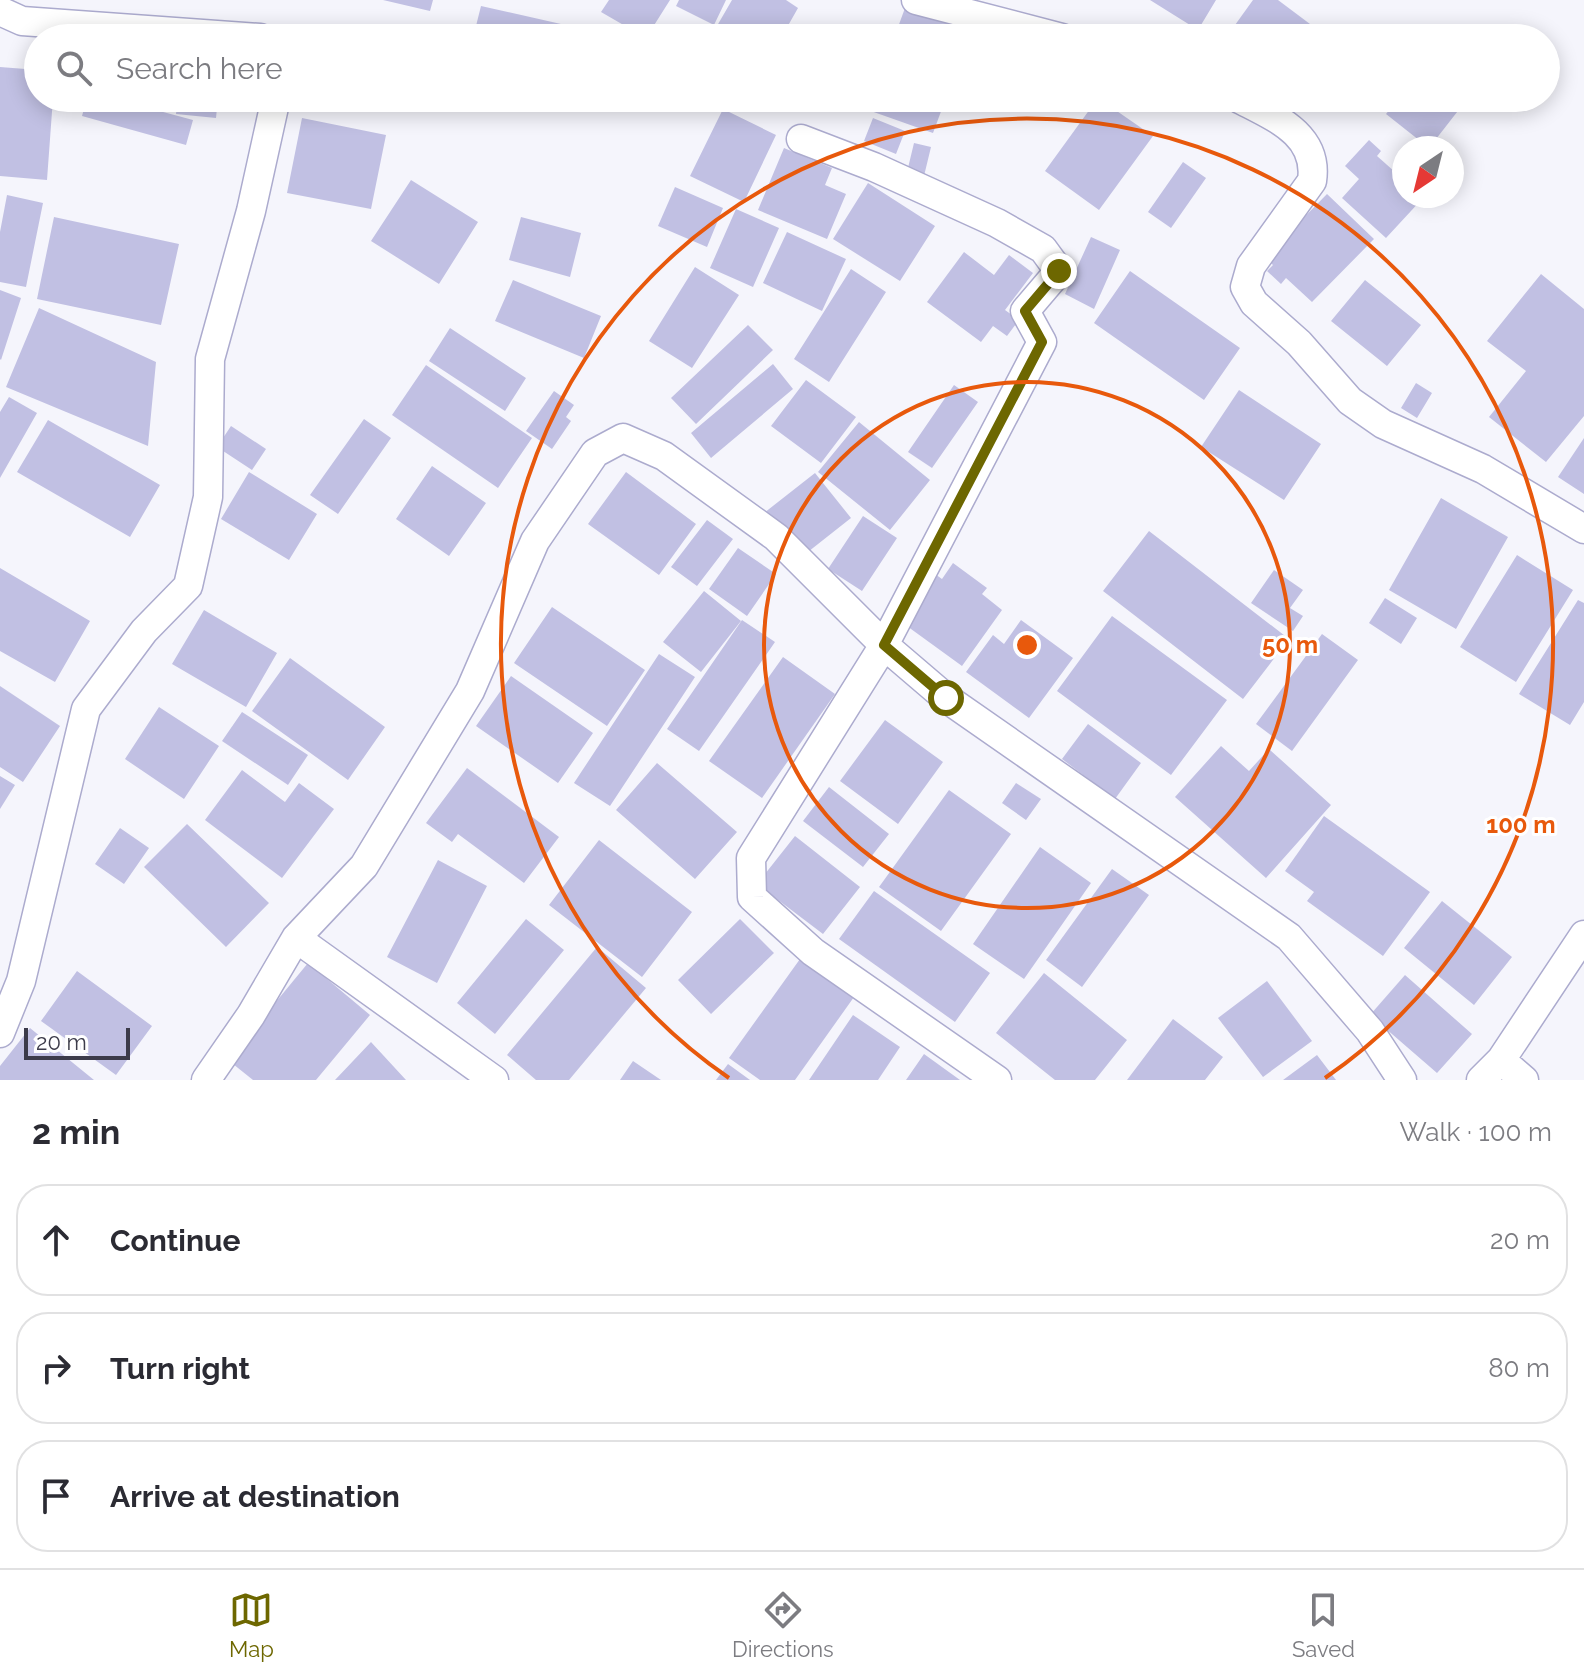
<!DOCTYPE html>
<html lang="en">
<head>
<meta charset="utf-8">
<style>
  :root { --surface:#fff; --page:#f7f7f7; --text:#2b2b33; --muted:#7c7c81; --line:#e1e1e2; --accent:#6d6700 }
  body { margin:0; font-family:Raleway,sans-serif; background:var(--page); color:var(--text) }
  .compass { position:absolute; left:1392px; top:136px; width:72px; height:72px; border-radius:50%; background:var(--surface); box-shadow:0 4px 20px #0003; rotate:215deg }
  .scale { position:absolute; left:24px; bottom:20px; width:106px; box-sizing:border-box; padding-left:8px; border:4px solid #3c3b4a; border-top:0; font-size:22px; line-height:28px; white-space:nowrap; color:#3c3b4a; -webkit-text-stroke:6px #fff; paint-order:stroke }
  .stop { position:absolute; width:24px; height:24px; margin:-18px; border:6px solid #6d6700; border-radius:50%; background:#fff }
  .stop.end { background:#6d6700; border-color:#fff; box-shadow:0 2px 8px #0008 }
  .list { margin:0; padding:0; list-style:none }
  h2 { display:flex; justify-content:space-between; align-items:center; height:104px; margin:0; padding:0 32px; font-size:34px }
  h2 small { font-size:26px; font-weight:400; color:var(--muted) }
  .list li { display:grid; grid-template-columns:52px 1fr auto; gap:24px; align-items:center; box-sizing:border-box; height:112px; margin:0 16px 16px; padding:0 16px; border:2px solid var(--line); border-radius:32px }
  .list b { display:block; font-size:30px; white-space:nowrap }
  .list em { font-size:26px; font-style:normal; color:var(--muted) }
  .icon { flex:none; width:44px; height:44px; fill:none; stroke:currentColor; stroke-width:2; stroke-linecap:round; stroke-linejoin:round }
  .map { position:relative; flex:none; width:1584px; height:1080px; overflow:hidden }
  .search { position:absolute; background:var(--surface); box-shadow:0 4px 20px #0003; left:24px; right:24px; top:24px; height:88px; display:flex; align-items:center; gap:20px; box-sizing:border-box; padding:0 28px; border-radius:44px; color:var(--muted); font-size:30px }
  .sheet { height:488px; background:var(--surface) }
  nav { display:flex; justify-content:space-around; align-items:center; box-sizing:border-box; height:112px; border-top:2px solid var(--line); background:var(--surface); font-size:22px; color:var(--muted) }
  nav a { display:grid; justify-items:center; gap:4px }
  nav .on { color:var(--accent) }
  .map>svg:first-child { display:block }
  .building { fill:#c1c0e3 }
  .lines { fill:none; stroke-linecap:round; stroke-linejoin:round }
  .minor-casing { stroke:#acabce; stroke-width:31 }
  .minor { stroke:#fff; stroke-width:28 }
  .route { stroke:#6d6700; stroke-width:10 }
  .ring { fill:none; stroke:#e8590c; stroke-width:4 }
  .centre { fill:#e8590c; stroke:#fff; stroke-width:4 }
  .ring-label { font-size:24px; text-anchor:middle; font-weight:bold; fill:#e8590c; stroke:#fff; stroke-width:6; stroke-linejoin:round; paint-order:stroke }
</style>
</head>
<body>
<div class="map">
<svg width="1584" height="1080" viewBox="0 0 1584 1080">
  <rect width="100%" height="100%" fill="#f5f5fc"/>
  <path class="building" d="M383 0H433L430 11Z
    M609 0H670L646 38 601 12Z
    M679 0H726L714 25 676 6Z
    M732 0H786L798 8 781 38H710Z
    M1150 0H1216L1198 30Z
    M1253 0H1278L1326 36 1252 38 1235 25Z
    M481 6 561 24 558 38H473Z
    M905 8 970 32 968 38H894Z
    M0 67 38 70V98H53L47 180 0 176Z
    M87 98H111L193 120 186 145 82 116Z
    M178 98H218L216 118 176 114Z
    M872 98H946L933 133 868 110Z
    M1098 98 1153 136 1099 210 1045 171Z
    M1399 98H1468L1429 148 1386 114Z
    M723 109 776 135 744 202 690 176Z
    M302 118 386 135 371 209 287 193Z
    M873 118 905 131 896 154 864 141Z
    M1369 140 1381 151 1377 156 1404 180V196L1423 198 1386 238 1342 198 1359 179 1345 166Z
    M914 143 931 147 924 176 907 172Z
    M784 148 832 168 825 185 846 194 827 239 758 210Z
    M1183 162 1206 178 1171 228 1148 212Z
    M411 180 478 222 439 284 371 241Z
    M868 183 935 226 900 281 833 239Z
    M675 187 723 208 707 247 658 226Z
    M1327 194 1374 239 1312 302 1286 278 1281 284 1267 271 1273 265 1265 257Z
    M7 195 43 203 26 287 0 282V232Z
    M736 209 779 228 753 287 710 268Z
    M54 217 179 244 161 325 37 299Z
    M521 217 581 233 570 277 509 260Z
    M787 232 846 259 822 311 763 283Z
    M1091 237 1120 250 1094 309 1065 294Z
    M964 252 994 275 1009 255 1033 273 1005 310 1019 320 1007 336 993 326 981 342 927 302Z
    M695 267 739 295 692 368 649 341Z
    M851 269 886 292 829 382 794 359Z
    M1130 271 1240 348 1204 400 1094 323Z
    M1541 274 1584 309V416L1546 462 1489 417 1526 371 1487 341Z
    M513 280 601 316 584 358 495 321Z
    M1365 280 1421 325 1387 366 1331 321Z
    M0 290 21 298 1 360 0 359Z
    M39 308 156 362 148 446 6 387Z
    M748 325 773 350 696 424 671 398Z
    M450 328 526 378 505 411 429 361Z
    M773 364 793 389 711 458 691 433Z
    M426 365 532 438 498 488 392 415Z
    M806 380 856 417 821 463 771 426Z
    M1416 383 1432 393 1417 418 1401 408Z
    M954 385 978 402 932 468 908 452Z
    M1239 390 1321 444 1284 500 1201 447Z
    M554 391 574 405 566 417 571 421 552 449 526 431Z
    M9 397 37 413 0 478V412Z
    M364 419 391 438 338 514 310 495Z
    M48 420 160 485 130 537 17 472Z
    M859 422 930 480 890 530 818 472Z
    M231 426 266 449 252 470 217 447Z
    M1584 438V494L1558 477Z
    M432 466 486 503 449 556 396 519Z
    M249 472 317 514 289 560 221 519Z
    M626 472 696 524 659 575 588 524Z
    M815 473 851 518 799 559 764 513Z
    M1441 498 1508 537 1456 629 1389 590Z
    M863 516 897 538 862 591 828 569Z
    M707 520 733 539 697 586 671 567Z
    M1149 531 1289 639 1243 699 1103 591Z
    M738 548 776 574 747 616 709 589Z
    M1517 555 1573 590 1516 682 1460 647Z
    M953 563 987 588 982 594 1002 610 962 666 900 621 935 574 942 579Z
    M0 568 90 621 55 682 0 651Z
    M1274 570 1303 590 1290 608 1303 616 1293 631 1251 603Z
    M704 591 741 621 701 672 663 642Z
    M1385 598 1417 618 1401 644 1369 623Z
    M1578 600 1584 603V702L1570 725 1519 694Z
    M552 607 645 670 607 726 514 663Z
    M204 610 277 653 246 707 172 664Z
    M1112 616 1227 700 1171 775 1057 691Z
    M742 620 775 642 699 751 667 729Z
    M1021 620 1073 658 1029 718 966 672 993 635 1004 644Z
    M1322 634 1358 660 1292 751 1256 724Z
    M659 654 695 677 610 806 574 783Z
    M783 657 835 694 762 798 709 761Z
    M290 658 385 727 348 780 252 711Z
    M511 676 593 733 558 783 476 726Z
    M0 686 60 726 23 782 0 767Z
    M159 707 219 746 184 799 125 759Z
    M242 712 308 755 288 785 222 741Z
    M885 720 943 762 898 824 840 781Z
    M1088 724 1141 763 1115 799 1062 759Z
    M1221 746 1249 771 1269 749 1331 805 1266 878 1175 797Z
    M657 763 737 832 695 879 616 810Z
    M467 768 559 837 524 883 458 834 452 842 426 823Z
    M242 770 285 802 299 783 334 809 282 878 205 820Z
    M0 776 15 785 0 809Z
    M1016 783 1041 799 1026 820 1002 803Z
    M829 787 889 834 863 867 803 821Z
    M949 790 1011 834 941 931 879 887Z
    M1324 816 1430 892 1383 956 1307 901 1314 892 1285 871Z
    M187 824 269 903 226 947 144 867Z
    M120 828 149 848 124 884 95 864Z
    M795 836 860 887 823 934 757 884Z
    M599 840 692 912 642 977 549 905Z
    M1040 847 1091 883 1024 979 973 944Z
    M438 860 487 886 437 983 387 957Z
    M1112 869 1149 895 1082 987 1046 960Z
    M874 891 990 973 955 1022 839 939Z
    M1442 901 1512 957 1474 1005 1404 948Z
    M526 919 564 950 495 1034 457 1003Z
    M740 919 774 953 711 1014 678 980Z
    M597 947 646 988 569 1080H536L507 1055Z
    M800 959 854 997 795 1080H760L729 1058Z
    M308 963 370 1015 316 1080H253L228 1060Z
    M77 971 152 1026 116 1075 41 1021Z
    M1044 973 1127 1040 1095 1080H1055L996 1033Z
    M1405 975 1472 1034 1437 1073 1370 1015Z
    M1267 981 1312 1041 1263 1077 1218 1018Z
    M853 1015 900 1047 878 1080H809Z
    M1173 1019 1223 1057 1205 1080H1127Z
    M30 1028 94 1080H0V1066Z
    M371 1042 406 1080H335Z
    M924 1054 960 1080H906Z
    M1317 1055 1336 1080H1283Z
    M633 1061 661 1080H620Z
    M728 1064 750 1080H716Z"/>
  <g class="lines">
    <g class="minor-casing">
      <path id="minor" d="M916 0 1062 38
        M0 11 22 21 260 38
        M1238 98C1274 117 1319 134 1312 181L1251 266 1245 287 1254 303 1299 343 1350 401 1383 424 1483 469 1584 529
        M801 139 874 167 997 223 1043 249 1059 271 1025 311 1042 342 884 645 751 858 752 897 813 952 997 1080
        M296 938 494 1080
        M0 1033 21 981 86 709 144 631 188 586 208 497 210 359 251 211 276 98
        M1501 1060 1524 1080
        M206 1080 251 1015 296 938 364 866 470 691 535 541 595 453 623 438 664 456 776 537 884 645 946 698 1289 937 1370 1031 1402 1080
        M1481 1080 1501 1060 1584 935"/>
    </g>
    <use href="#minor" class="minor"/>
  </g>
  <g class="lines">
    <path class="route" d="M946 698 884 645 1042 342 1025 311 1059 271"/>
  </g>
  <g class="ring">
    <circle cx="1027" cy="645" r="263"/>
    <path d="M729 1078A526 526 0 1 1 1325 1078"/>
  </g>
  <circle cx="1027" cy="645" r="12" class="centre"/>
  <g class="ring-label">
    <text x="1290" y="653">50 m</text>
    <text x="1521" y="833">100 m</text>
  </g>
</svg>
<svg class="compass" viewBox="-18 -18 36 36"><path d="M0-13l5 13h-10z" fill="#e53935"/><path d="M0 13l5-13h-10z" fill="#7c7c81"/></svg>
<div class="scale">20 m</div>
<div class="stop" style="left:946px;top:698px"></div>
<div class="stop end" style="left:1059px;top:271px"></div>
<div class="search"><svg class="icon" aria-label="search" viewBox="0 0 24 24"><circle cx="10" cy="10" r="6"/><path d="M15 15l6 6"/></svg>Search here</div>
</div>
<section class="sheet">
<h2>2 min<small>Walk · 100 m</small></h2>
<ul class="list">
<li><svg class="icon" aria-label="ahead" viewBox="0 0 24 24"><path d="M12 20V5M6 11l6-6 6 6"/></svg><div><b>Continue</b></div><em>20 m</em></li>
<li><svg class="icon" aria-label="right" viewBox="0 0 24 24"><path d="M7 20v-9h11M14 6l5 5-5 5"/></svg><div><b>Turn right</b></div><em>80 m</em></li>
<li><svg class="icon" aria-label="arrive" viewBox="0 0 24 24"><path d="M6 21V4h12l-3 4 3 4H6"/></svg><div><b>Arrive at destination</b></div></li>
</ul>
</section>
<nav>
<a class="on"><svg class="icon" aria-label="map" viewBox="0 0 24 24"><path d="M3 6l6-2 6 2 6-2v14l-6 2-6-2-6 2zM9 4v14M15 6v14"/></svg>Map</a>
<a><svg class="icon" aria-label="directions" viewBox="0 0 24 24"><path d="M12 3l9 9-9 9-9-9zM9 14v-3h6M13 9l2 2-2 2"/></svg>Directions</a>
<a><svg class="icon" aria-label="saved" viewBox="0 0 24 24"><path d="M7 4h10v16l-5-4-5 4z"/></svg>Saved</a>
</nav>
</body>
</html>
